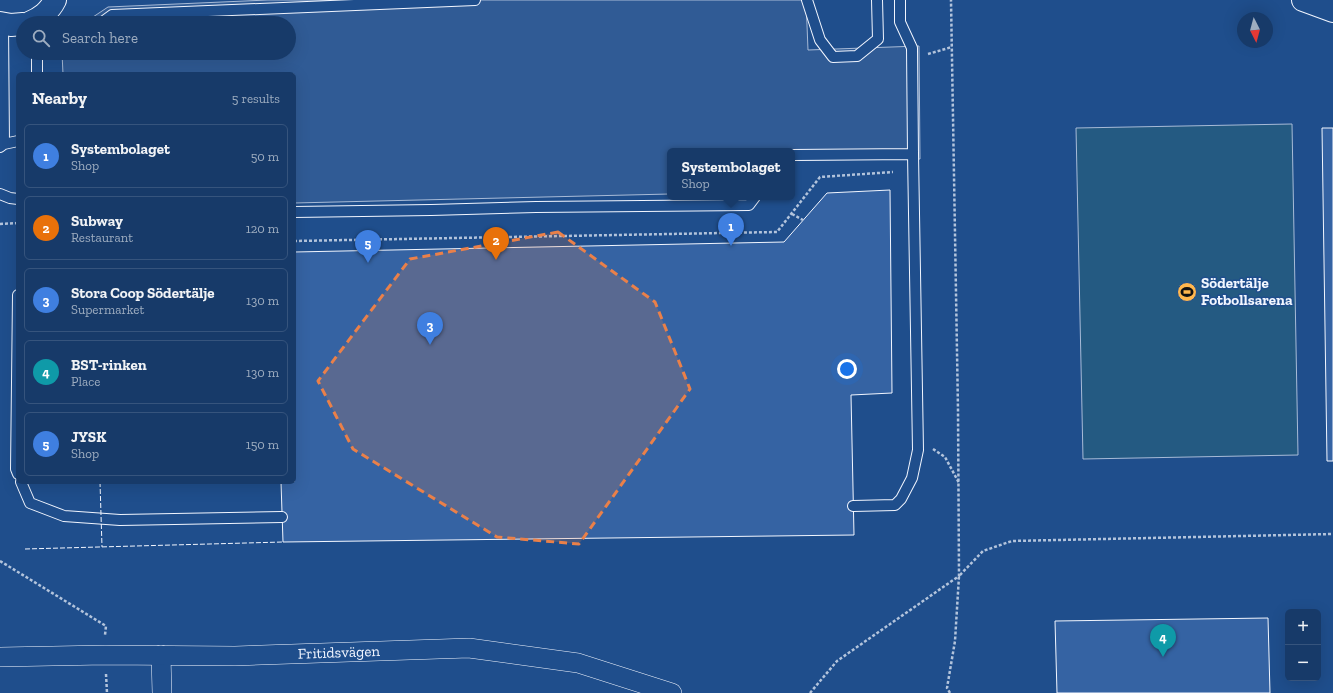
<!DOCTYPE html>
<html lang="en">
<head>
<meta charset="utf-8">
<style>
  :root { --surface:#173a69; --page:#244571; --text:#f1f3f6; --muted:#9eadc0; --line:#36547d; --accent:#ffb74d }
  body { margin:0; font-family:"Zilla Slab",serif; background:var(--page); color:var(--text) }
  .controls { position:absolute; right:12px; bottom:12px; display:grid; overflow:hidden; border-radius:6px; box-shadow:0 4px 16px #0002 }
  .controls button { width:36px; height:36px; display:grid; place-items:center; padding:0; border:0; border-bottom:1px solid var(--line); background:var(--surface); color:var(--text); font:20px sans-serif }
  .compass { position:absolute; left:1237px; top:12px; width:36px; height:36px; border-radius:50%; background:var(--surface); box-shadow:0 4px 16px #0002; rotate:174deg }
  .you { position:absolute; left:847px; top:369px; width:14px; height:14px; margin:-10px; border:3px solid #fff; border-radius:50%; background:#1a73e8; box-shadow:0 0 0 6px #1a73e833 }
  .badge { display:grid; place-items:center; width:26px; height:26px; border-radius:50%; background:var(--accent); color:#fff; font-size:13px; font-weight:700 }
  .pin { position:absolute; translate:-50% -33px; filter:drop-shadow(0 1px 2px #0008) }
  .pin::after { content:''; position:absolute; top:21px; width:14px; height:12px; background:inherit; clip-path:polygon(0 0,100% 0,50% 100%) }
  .popup { position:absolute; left:667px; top:148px; width:128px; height:52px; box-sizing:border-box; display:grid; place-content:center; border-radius:6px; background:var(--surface); filter:drop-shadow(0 1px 3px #0005); font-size:13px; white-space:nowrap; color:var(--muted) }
  .popup b { font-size:15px; color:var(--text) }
  .popup::after { content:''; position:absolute; left:50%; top:100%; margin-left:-8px; border:8px solid transparent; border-top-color:var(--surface) }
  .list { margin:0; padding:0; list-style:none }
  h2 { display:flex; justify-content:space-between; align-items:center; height:52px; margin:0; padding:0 16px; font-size:17px }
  h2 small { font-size:13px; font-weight:400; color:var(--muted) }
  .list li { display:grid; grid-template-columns:26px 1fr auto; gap:12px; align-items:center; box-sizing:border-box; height:64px; margin:0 8px 8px; padding:0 8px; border:1px solid var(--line); border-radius:6px }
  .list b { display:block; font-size:15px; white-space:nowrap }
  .list p { margin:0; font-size:13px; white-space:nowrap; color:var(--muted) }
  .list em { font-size:13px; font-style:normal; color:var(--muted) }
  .icon { flex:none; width:22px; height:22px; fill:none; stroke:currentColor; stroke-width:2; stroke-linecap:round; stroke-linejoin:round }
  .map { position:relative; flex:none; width:1333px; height:693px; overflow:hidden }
  .search { position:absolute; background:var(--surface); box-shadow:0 4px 16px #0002; left:16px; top:16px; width:280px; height:44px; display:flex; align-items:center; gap:10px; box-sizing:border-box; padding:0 14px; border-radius:22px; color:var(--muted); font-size:15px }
  .panel { position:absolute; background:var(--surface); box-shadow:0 4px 16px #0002; left:16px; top:72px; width:280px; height:412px; border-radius:6px }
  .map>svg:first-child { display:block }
  .green { fill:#245a82; stroke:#a8bbd7 }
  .parking { fill:#305b95; stroke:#a8bbd7 }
  .building { fill:#3563a3; stroke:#f2f6ff }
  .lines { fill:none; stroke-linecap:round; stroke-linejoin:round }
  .service-casing { stroke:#f2f6ff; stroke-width:12 }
  .minor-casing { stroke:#f2f6ff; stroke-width:20 }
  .secondary-casing { stroke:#f2f6ff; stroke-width:24 }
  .path { stroke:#b3c4dc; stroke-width:2.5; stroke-dasharray:3 2; stroke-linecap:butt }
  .service { stroke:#1f4e8c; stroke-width:10 }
  .minor { stroke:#1f4e8c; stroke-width:19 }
  .secondary { stroke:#1f4e8c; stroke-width:22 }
  .fence { stroke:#f2f6ff; stroke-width:1; stroke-dasharray:5 2; stroke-linecap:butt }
  .marked { fill:#ea8049; fill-opacity:0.2; stroke:#ea8049; stroke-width:3; stroke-dasharray:8 5; stroke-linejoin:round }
  .labels { text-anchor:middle; stroke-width:3; stroke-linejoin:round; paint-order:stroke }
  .poi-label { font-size:15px; font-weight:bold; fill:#f2f6ff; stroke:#1f4e8c; text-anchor:start }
  .street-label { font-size:15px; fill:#f2f6ff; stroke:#1f4e8c }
</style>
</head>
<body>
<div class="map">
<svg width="1333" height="693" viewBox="0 0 1333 693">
  <rect width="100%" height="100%" fill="#1f4e8c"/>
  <path class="green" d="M1292 124 1298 455 1083 459 1076 128Z"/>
  <path class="parking" d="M268 0H806L808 50 919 46 920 159 792 160V151H670V194L294 203V74H63L62 53H289V23H84L108 7Z"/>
  <path class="building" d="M1322 128H1333V461H1327Z
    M890 190 892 393 851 395 854 535 283 542 281 482H294V252L784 242 827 193Z
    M1268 618 1270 693H1057L1055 621Z"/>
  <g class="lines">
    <g class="service-casing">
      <path id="service" d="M807 0 820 40 833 57 857 56 878 39 877 0
        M101 23 112 15 475 0
        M3 24 4 144
        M37 53V74
        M0 147 4 144 18 141
        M792 155 913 154 912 48 900 22V0
        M0 194 10 198 18 199
        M294 212 431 210 536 207 749 205 755 197
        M18 295 16 469 18 474
        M21 482 30 503 64 516 120 520 282 517
        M853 506 895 505 901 499 912 478 918 450 913 154"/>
    </g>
    <g class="minor-casing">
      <g id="minor">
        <path d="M161 655 162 693"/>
        <path id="s1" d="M0 657 105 655 235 656 469 648 578 663 672 693"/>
      </g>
    </g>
    <g class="secondary-casing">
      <path id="secondary" d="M1303 0 1333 11
        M0 23 11 25 23 24
        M29 23C41 18 49 12 55 0"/>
    </g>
    <path class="path" d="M928 54 952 47
      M792 214 803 220
      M0 224 18 223
      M372 239V250
      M294 241 777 232 820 177 893 172
      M933 449 945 457 959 483
      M0 561 106 626 105 635
      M106 674 107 693
      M810 693 837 661 959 576 958 410 951 0
      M950 693 947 688 955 641 959 576 983 551 1012 541 1333 534"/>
    <use href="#service" class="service"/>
    <use href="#minor" class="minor"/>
    <use href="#secondary" class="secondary"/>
    <path class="fence" d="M100 482 102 547
      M25 549 283 542"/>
  </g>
  <path class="marked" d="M558 232 655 302 690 389 579 544 497 537 353 449 318 381 410 259Z"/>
  <defs>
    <g id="stadium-disc" transform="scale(1)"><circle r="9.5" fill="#ffb74d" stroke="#1f4e8c"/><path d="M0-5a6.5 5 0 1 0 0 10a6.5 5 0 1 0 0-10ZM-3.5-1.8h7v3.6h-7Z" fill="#111"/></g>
  </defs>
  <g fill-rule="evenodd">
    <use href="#stadium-disc" x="1187" y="292"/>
  </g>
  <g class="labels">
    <g class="poi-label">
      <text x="1201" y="288">Södertälje<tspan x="1201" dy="17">Fotbollsarena</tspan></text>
    </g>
    <g class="street-label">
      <text dy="5" stroke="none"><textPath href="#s1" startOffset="339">Fritidsvägen</textPath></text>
    </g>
  </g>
</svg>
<div class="controls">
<button>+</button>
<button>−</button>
</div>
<svg class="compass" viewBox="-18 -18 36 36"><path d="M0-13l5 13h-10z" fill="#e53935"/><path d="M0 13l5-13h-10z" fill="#9eadc0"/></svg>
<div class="you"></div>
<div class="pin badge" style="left:731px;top:246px;background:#3f7fe0">1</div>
<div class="popup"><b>Systembolaget</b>Shop</div>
<div class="pin badge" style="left:496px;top:260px;background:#e8710a">2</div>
<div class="pin badge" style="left:430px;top:345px;background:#3f7fe0">3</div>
<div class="pin badge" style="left:1163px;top:657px;background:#0f9aa8">4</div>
<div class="pin badge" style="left:368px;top:263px;background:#3f7fe0">5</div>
<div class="search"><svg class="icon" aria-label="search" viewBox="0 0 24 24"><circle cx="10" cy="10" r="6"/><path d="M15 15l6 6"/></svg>Search here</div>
<section class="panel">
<h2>Nearby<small>5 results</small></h2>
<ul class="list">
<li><span class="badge" style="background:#3f7fe0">1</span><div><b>Systembolaget</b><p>Shop</p></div><em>50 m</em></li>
<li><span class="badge" style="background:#e8710a">2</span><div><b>Subway</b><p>Restaurant</p></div><em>120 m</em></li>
<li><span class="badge" style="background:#3f7fe0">3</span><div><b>Stora Coop Södertälje</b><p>Supermarket</p></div><em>130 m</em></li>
<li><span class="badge" style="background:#0f9aa8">4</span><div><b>BST-rinken</b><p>Place</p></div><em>130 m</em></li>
<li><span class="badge" style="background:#3f7fe0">5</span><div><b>JYSK</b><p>Shop</p></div><em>150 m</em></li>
</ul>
</section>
</div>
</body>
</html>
